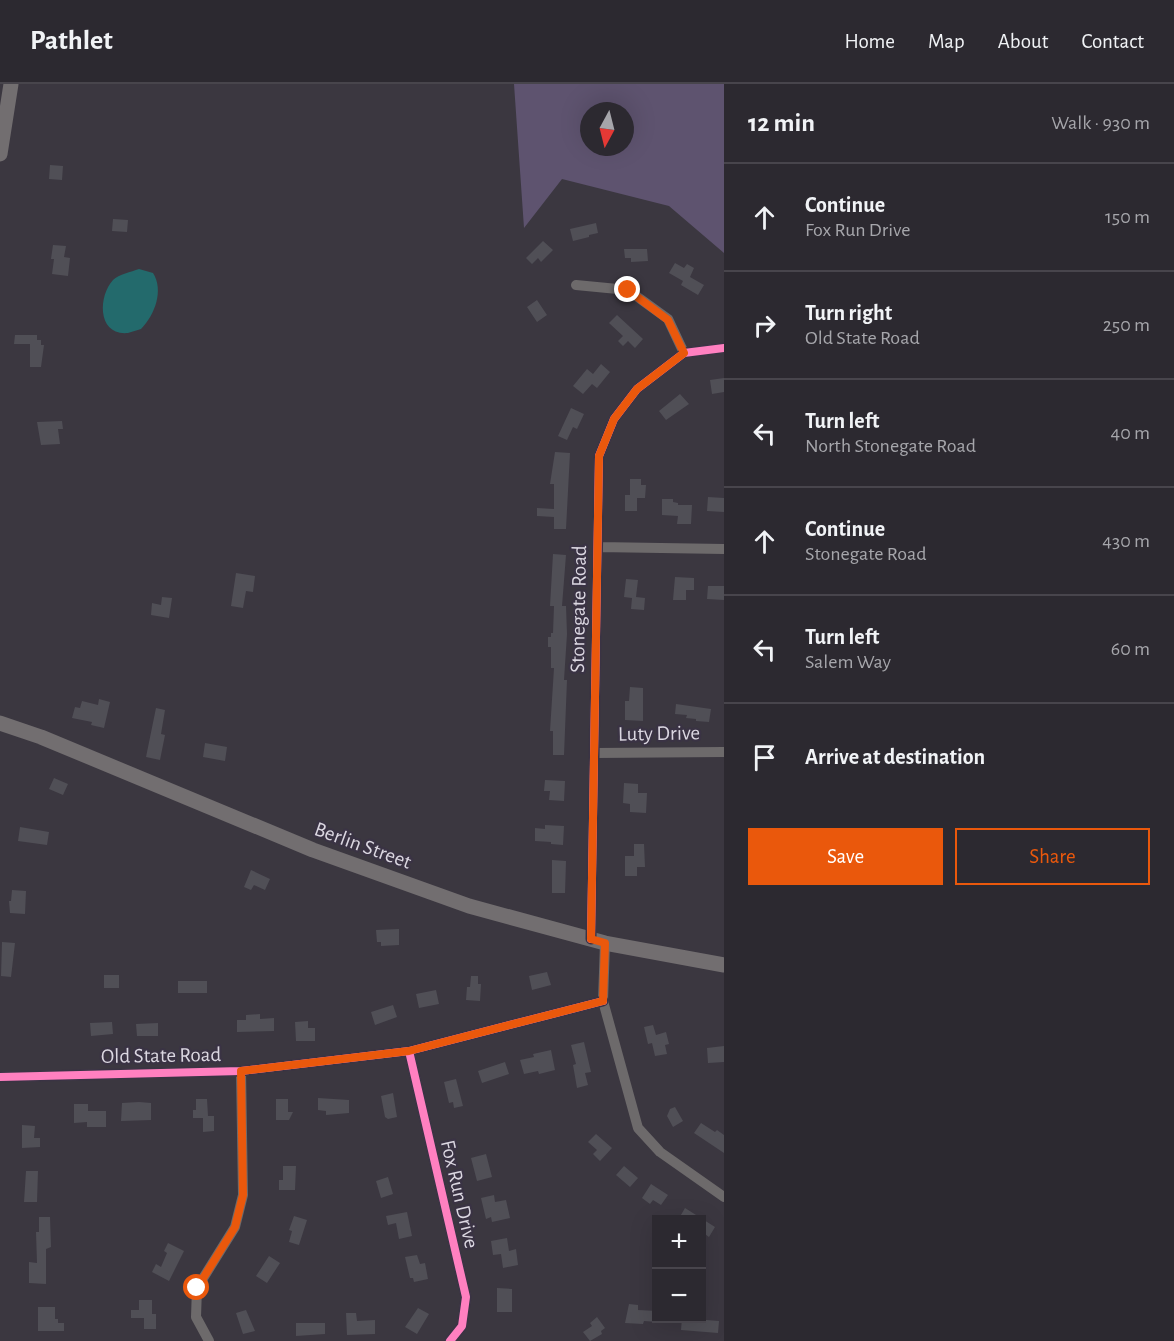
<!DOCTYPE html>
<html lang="en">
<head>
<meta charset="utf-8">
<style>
  :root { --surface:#2c2930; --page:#38353c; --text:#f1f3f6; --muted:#a6a6ab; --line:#48454c; --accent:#ea580c }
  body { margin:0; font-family:"Alegreya Sans",sans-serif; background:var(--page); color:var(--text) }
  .controls { position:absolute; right:18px; bottom:18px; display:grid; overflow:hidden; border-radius:0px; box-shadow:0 6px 24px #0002 }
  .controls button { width:54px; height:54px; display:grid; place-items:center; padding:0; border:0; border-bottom:2px solid var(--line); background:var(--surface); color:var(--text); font:30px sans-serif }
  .compass { position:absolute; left:580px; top:18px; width:54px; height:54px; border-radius:50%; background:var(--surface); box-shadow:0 6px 24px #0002; rotate:187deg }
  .stop { position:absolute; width:18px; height:18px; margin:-14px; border:4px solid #ea580c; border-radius:50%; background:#fff }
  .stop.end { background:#ea580c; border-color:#fff; box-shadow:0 2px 6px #0008 }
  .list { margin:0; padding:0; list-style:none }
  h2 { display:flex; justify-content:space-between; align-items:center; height:78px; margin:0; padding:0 24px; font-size:26px }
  h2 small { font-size:20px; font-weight:400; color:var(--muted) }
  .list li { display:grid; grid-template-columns:39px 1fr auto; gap:18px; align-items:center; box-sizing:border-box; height:108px; padding:0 24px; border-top:2px solid var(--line) }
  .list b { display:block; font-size:22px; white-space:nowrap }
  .list p { margin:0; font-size:20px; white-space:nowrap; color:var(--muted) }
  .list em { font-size:20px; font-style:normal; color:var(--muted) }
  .actions { display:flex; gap:12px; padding:18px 24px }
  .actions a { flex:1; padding:14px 0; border:2px solid var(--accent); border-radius:0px; text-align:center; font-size:21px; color:var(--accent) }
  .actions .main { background:var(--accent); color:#fff }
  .icon { flex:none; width:33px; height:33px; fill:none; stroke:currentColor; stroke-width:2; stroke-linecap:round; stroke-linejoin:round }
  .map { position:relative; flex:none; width:724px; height:1257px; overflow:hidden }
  header { display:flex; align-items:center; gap:36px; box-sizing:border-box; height:84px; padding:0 30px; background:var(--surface); border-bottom:2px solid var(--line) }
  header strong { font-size:28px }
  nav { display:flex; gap:33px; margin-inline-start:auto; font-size:21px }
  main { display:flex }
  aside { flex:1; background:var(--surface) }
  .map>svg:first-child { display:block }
  .green { fill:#5e536f; fill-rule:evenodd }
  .water { fill:#236a6c }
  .building { fill:#504f56 }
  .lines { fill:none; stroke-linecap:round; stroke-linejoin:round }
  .street { stroke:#6d6a6b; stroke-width:10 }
  .secondary { stroke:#726e70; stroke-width:15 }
  .cycleway-casing { stroke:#3a3344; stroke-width:11 }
  .cycleway { stroke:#ff80c0; stroke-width:8 }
  .route { stroke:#ea580c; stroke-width:8 }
  .labels { text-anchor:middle; stroke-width:4.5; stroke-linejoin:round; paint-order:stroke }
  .street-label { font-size:21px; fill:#dbd7e1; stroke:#3a3344 }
</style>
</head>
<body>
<header>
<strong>Pathlet</strong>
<nav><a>Home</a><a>Map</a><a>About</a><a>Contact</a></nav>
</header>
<main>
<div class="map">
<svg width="724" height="1257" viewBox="0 0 724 1257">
  <rect width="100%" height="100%" fill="#3b3740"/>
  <path class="green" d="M514 0H724V169L669 122 562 95 524 144ZM589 27H625V63H589Z"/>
  <path class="water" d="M139 185 153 189C164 206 155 231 141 245 137 246 132 248 128 249 97 252 98 212 113 196 119 190 131 188 139 185Z"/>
  <path class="building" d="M50 81 63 82 62 96 49 95Z
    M113 135 128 136 127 148 112 147Z
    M596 139 598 149 589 151V153L573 157 570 145Z
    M543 157 553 166 541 178 538 174 532 180 526 174Z
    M53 161 66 162 64 173 70 174 68 192 52 190 54 175H51Z
    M624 165H647L648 177 631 178V174H625Z
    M675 179 684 184 687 180 694 184 690 193 704 201 698 211 681 201 683 197 669 189Z
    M537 216 547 231 537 238 527 223Z
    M617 231 643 255 635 264 628 257 623 262 618 257 623 252 609 239Z
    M15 251H37V256H41V261H44L41 283H30V260H14Z
    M601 280 610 288 597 304 592 300 583 310 573 302 587 285 593 290Z
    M724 294V308L712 310 710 296Z
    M680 310 689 320 666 336 659 327Z
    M571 324 584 330 577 345 573 343 567 356 558 352Z
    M62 337 63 345H58L60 360 41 361 37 338Z
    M555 368 570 369 566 445H554V433L537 432V424L554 425V400H550Z
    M630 395H641V401H646L645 414H637V427H625V411H630Z
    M708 413 724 414V428L707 427Z
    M662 415H673V418L678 419V421H692L691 440H677L678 432 662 431Z
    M553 470 566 471 562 522H566L567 550 564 596H567L564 671H553V647H550L554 584H551V563H548V553H551V549H553L554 522H550Z
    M236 489 255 492 253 508 246 507 243 524 231 522Z
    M675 493 694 494V506H686V516H673Z
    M626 495 638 496 636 513 645 514 644 526 631 525 632 514 624 513Z
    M708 502H724V516L707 515Z
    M162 513 172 514 169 534 151 531 152 519 161 521Z
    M630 603 643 604V637L625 636V617H629Z
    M99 615 110 618 104 644 91 641 92 638 72 634 75 623 80 624 82 617 98 621Z
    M676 620 711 625 709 638 696 637V635L686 634 687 631 675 630Z
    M156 624 165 626 161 650 165 651 160 676 146 673Z
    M205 659 227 663 225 677 203 673Z
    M54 694 68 700 63 711 49 705Z
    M545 696 565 697 564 717 549 716 550 707H544Z
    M624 699 638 700V709H647L646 729 630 728V720L623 719Z
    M545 741 564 742 563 761 551 760V758L535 757V744L545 745Z
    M20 743 49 748 47 761 18 757Z
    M634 760H644L645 783H637V792H625V772H634Z
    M552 776 566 777 565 809H552Z
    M251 786 270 795 265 806 254 801 251 806 244 803Z
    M12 806 26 807 25 830 10 829 9 817H11Z
    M399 845V861L381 862V858H377L376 846Z
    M2 858 15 859 11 893 1 892Z
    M547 888 551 901 532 906 529 892Z
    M104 891H119V904H104Z
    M471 892H478V900H481L480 917 466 916 467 903H470Z
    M178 897H207V909H178Z
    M436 906 439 920 419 924 416 910Z
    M393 921 397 933 375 941 371 928Z
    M260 930V935L274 934V947L237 948V936H246V931Z
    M308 937V944H315V957H296L295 938Z
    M112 938 113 950 91 952 90 939Z
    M158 939V952H137L136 940Z
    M653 941 656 951 666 948 669 960 665 961 667 970 655 972 652 959 648 960 644 943Z
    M584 958 591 988 585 989 588 1001 577 1004 573 981 576 980 571 961Z
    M724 962V978L708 979 707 964Z
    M551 966 555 986 539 990 538 987 524 990 520 976 534 973 533 970Z
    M505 978 509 990 482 999 478 987Z
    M456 995 463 1022 454 1024 453 1018 449 1019 444 998Z
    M393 1009 397 1033 388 1035 385 1033 381 1012Z
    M318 1014 349 1016V1029L326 1031V1027L318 1026Z
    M196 1015H207L208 1032H214V1047L203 1048V1034H193V1026H196Z
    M276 1015H288V1028H293L289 1036H276Z
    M139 1018 151 1019V1036L121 1037 122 1019Z
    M74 1020H88V1027H106V1043H87V1038L74 1039Z
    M675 1023 683 1037 673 1043 667 1032 670 1025Z
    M701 1039 715 1048 717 1046 724 1051V1069L694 1049Z
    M22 1041 35 1042 34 1054H40V1063L22 1064Z
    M596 1050 612 1064 600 1077 593 1070 597 1066 588 1058Z
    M486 1070 492 1093 477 1097 471 1074Z
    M283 1082H296L295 1106H279V1096H283Z
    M624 1082 638 1094 630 1103 616 1091Z
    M26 1087H38L37 1118H24Z
    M388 1093 393 1110 381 1114 376 1097Z
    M651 1100 668 1111 661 1121 653 1116 650 1120 642 1114Z
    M494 1111 495 1118 506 1116 510 1134 492 1138 491 1133 486 1135 481 1114Z
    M685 1124 715 1143 709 1153 702 1148V1136H678Z
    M407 1128 412 1152 399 1155 396 1139 388 1141 386 1132Z
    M294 1132 307 1136 299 1161 289 1158 292 1147 289 1146Z
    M39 1133H50L51 1163 46 1165V1200L29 1199V1178L37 1179 36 1148H39Z
    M507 1154 509 1167 516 1165 518 1181 503 1184 501 1170 493 1171 491 1157Z
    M168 1159 184 1167 169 1197 152 1188 156 1180 161 1183 167 1169 164 1167Z
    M417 1171 420 1180 425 1179 428 1195 414 1198 413 1194H410L405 1173Z
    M269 1172 280 1179 267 1199 256 1192Z
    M497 1204 512 1205V1228H497Z
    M139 1216H152V1230H156V1245H144V1234H131V1226H139Z
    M629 1220 638 1221V1226L657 1227V1238L644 1237 643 1240 625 1239Z
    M38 1223H55V1235H58V1239H64V1247H38Z
    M418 1224 429 1230 417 1250 405 1243Z
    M246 1226 255 1247 243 1250 236 1229Z
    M346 1229H356L357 1237 375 1236V1250L347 1251Z
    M597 1233 605 1244 601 1247 602 1250 590 1257 583 1248 592 1242 590 1239Z
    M682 1234H706V1236L719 1237 718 1249 681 1246Z
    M296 1239H325V1250L296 1252Z"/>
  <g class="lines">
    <path class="street" d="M576 201 628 206 668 235 684 269
      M598 463 724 465
      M595 669 724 668
      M591 855 599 372 614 335 637 305 684 269 724 264
      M605 859 603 917 638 1044 660 1068 724 1113
      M409 967 466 1213 462 1242 450 1257
      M0 993 241 987 409 967 603 917
      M209 1257 196 1233 197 1204 235 1143 243 1111 241 987"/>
    <path class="secondary" d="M0 70 11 0
      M0 639 41 653 313 766 469 822 605 859 724 881"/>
    <g class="cycleway-casing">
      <path id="cycleway" d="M591 855 599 372 614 335 637 305 684 269 724 264
        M409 967 466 1213 462 1242 450 1257
        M0 993 241 987 409 967 603 917"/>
    </g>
    <use href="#cycleway" class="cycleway"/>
  </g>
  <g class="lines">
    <path class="route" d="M197 1204 235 1143 243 1111 241 987 409 967 603 917 605 859 591 855 599 372 614 335 637 305 684 269 668 236 628 206"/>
  </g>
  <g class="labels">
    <g class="street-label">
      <text transform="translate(578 525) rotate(-89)" y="7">Stonegate Road</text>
      <text transform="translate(659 649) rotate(-1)" y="7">Luty Drive</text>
      <text transform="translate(363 761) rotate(20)" y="7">Berlin Street</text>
      <text transform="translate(161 971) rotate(-1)" y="7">Old State Road</text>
      <text transform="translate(460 1110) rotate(77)" y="7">Fox Run Drive</text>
    </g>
  </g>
</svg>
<div class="controls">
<button>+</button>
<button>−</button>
</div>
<svg class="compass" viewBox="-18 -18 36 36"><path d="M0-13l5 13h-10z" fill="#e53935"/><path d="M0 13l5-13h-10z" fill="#a6a6ab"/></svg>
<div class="stop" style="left:197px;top:1204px"></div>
<div class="stop end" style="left:628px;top:206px"></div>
</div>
<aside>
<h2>12 min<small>Walk · 930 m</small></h2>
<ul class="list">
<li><svg class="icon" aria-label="ahead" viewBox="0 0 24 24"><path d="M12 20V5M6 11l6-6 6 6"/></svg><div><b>Continue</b><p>Fox Run Drive</p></div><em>150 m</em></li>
<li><svg class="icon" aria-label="right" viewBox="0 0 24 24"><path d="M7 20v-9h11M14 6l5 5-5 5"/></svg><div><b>Turn right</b><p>Old State Road</p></div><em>250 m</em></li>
<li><svg class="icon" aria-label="left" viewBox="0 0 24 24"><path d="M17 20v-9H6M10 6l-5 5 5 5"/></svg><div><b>Turn left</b><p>North Stonegate Road</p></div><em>40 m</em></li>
<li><svg class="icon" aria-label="ahead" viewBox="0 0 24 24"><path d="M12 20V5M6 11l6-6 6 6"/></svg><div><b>Continue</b><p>Stonegate Road</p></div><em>430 m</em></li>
<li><svg class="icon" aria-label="left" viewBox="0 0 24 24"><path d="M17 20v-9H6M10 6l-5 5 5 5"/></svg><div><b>Turn left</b><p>Salem Way</p></div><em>60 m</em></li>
<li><svg class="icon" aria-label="arrive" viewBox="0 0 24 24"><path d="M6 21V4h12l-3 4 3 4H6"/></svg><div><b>Arrive at destination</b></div></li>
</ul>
<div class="actions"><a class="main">Save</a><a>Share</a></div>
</aside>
</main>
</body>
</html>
